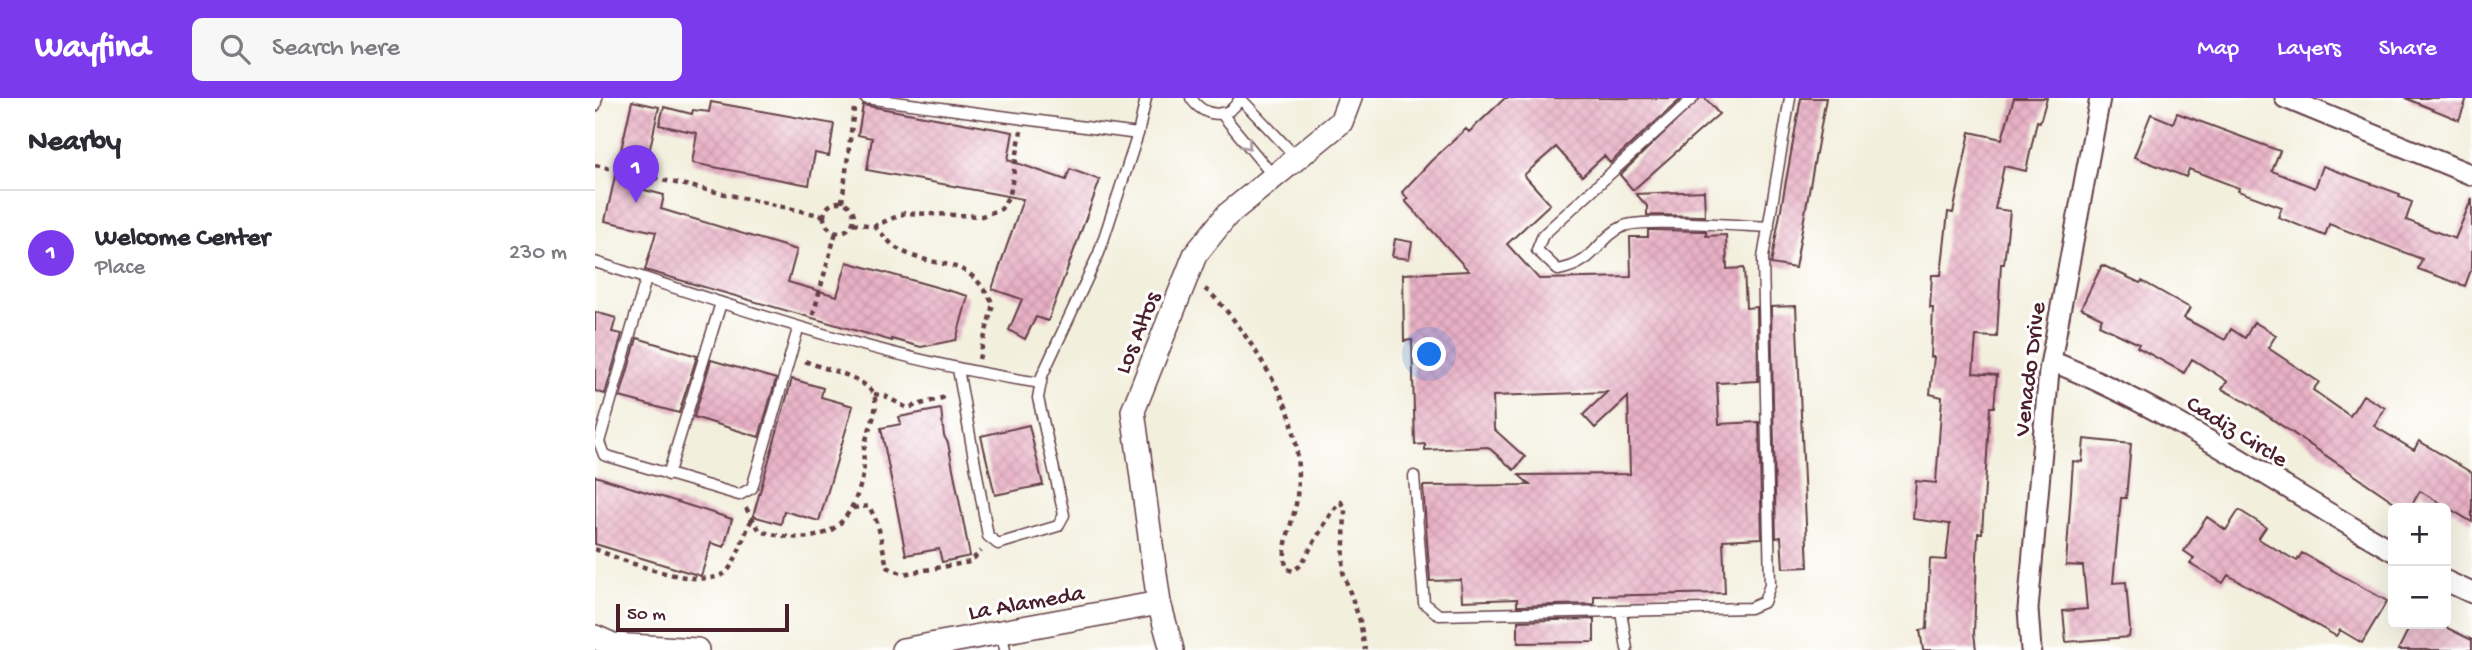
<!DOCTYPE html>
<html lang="en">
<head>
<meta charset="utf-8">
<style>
  :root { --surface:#fff; --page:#f7f7f7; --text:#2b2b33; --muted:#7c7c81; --line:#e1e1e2; --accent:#7c3aed }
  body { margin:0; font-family:"Gochi Hand",sans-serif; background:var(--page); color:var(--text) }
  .controls { position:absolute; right:21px; bottom:21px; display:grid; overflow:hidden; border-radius:10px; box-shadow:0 7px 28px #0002 }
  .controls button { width:63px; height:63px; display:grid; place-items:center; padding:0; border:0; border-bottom:2px solid var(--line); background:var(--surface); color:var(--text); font:35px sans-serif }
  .scale { position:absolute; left:21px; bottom:18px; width:173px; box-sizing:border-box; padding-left:7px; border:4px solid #4a1f2b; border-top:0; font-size:19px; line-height:24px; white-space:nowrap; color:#4a1f2b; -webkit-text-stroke:5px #fff; paint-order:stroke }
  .you { position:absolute; left:835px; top:257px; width:24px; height:24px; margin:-18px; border:5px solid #fff; border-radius:50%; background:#1a73e8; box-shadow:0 0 0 10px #1a73e833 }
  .badge { display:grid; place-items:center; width:46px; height:46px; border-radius:50%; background:var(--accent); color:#fff; font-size:23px; font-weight:700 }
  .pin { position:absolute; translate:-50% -58px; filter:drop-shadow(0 2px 4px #0008) }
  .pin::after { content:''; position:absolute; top:37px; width:24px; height:21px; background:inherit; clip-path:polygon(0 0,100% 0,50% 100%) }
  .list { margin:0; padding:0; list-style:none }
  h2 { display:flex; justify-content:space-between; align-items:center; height:91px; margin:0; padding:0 28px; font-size:30px }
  h2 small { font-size:23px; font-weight:400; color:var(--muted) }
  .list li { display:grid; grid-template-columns:46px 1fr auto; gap:21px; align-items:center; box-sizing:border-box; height:126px; padding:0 28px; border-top:2px solid var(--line) }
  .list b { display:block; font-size:26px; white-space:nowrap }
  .list p { margin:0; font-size:23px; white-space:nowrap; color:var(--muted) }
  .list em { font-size:23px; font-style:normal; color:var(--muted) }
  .icon { flex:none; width:38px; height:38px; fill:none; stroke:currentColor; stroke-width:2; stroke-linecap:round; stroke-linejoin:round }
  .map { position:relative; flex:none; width:1877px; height:552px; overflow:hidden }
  header { display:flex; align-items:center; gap:42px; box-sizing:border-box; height:98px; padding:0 35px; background:var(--accent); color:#fff }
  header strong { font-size:33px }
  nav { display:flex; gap:38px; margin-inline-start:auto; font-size:24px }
  .search { width:490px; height:63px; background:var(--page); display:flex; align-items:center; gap:18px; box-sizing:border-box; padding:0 24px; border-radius:10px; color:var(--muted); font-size:26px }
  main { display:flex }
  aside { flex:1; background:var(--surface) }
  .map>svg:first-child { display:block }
  .building { fill:url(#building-cross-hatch) }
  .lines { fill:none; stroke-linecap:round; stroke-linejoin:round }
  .service-casing { stroke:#633e46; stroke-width:13 }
  .minor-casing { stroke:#633e46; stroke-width:23 }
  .tertiary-casing { stroke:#633e46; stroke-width:26 }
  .path { stroke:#633e46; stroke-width:4.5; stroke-dasharray:5 5; stroke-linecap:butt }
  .service { stroke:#fff; stroke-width:10 }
  .minor { stroke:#fff; stroke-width:19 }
  .tertiary { stroke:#fff; stroke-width:23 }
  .oneway { stroke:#ae9aa0 }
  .labels { text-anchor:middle; stroke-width:6; stroke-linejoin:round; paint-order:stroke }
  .street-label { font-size:24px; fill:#4a1f2b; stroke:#fff }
</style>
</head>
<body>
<header>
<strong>Wayfind</strong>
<div class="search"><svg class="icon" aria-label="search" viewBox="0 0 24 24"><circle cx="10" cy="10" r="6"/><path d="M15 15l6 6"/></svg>Search here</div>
<nav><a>Map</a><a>Layers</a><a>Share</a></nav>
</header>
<main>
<aside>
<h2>Nearby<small></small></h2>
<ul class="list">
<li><span class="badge">1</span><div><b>Welcome Center</b><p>Place</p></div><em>230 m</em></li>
</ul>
</aside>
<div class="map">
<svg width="1877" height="552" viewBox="0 0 1877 552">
  <defs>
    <pattern id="building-cross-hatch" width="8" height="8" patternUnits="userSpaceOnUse" patternTransform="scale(1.75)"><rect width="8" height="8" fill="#e8b0c5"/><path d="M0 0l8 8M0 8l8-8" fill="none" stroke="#c897a9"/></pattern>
  </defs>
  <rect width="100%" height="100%" fill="#fff"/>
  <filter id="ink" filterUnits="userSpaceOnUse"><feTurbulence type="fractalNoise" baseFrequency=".0143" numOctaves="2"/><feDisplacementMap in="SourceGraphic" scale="14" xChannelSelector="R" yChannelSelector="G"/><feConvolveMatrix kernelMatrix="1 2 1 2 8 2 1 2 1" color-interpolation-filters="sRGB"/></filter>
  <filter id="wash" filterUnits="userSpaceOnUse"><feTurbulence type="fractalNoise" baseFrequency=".00686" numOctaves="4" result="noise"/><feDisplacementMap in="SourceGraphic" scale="28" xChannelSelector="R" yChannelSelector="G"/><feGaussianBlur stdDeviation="1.57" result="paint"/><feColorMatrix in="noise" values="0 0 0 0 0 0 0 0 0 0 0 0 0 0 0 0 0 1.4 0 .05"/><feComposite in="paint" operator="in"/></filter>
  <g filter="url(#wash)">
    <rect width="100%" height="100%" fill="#f3efdd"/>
    <g id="blocks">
      <path class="building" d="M910 0H1087L1015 65 1009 58 987 78 961 49 929 77 955 106 912 146 944 181 1036 179 1035 139H1053V132H1056L1111 133V138L1131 137 1132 171 1149 170 1151 210 1162 209 1163 283 1122 285 1124 326 1164 324 1167 440 1128 442 1130 495 999 498V506L922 508V501L867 503 866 482 835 483 828 388 935 387 924 377 1035 376 1033 299 1000 330 988 317 1012 294 898 298 899 331 930 359 919 372 893 349 830 352V346L820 347 817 242 809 243 808 176 874 173 810 103 813 101 807 94 836 63 871 31 874 34Z
        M1105 0H1110L1124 16 1038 92 1025 77Z
        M1206 0H1231L1200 170 1176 166Z
        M1419 0H1452L1445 24 1442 23 1431 73 1409 68 1400 111 1415 113 1409 166H1406L1402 239 1381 238 1378 275 1402 277 1399 309H1395L1387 435H1383L1379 535 1381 552H1328L1325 532 1332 531 1335 461 1351 462 1355 426 1318 421 1321 383 1341 385 1347 299 1335 296 1339 259H1336L1338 210H1335L1337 177H1346L1353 114 1358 115 1375 34 1407 41Z
        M1810 0H1872L1864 22Z
        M37 3 64 9 46 91 69 97 66 111 202 152 193 184 242 198 252 164 373 198 361 242 326 249 297 241V243L50 172 61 134 10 123Z
        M116 4 239 26 234 58 220 55 214 87 97 65 102 35 64 27 69 9 97 16 98 12 114 14Z
        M268 7 418 34 413 62 471 82 475 71 505 82 453 223 441 219 430 241 414 232 427 201 397 191 428 101 272 72 277 40 263 37Z
        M1582 15 1685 53 1677 73 1720 90 1728 68 1805 96 1804 99 1817 104 1811 122 1860 141 1877 100V169L1870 188 1823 171 1827 161 1734 126 1730 138 1683 119 1687 109 1643 93 1644 90 1594 71 1591 79 1539 59 1556 16 1578 25Z
        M1109 93 1110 118 1052 117V108L1041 96Z
        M800 141 817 144 814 161 797 159Z
        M1507 167 1545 185 1547 183 1595 210 1589 220 1630 242 1636 231 1650 240 1659 224 1681 237 1673 250 1724 284 1718 292 1755 318 1768 297 1790 310 1779 328 1819 352 1824 343 1877 375V424L1825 393 1815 410H1808L1655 306 1627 291 1632 283 1597 261 1589 275 1542 249 1544 246 1504 227 1507 220 1486 210Z
        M1201 208 1213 469 1188 470 1186 439 1181 440 1176 209Z
        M0 214 21 220 17 234 27 236 10 296 0 293Z
        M42 240 102 258 84 315 25 299Z
        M116 262 181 281 164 339 99 319Z
        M197 281 228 290 226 299 258 308 224 423 189 413 186 426 158 418Z
        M346 311 349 338 353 345 375 458 347 464 344 451 311 457 286 330 306 326 304 319Z
        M434 327 448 387 400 397 386 338Z
        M1489 341 1536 346 1531 400H1526L1518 485 1531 484 1535 532 1534 539 1471 544 1468 513 1492 511 1488 468 1471 467 1478 363 1487 364Z
        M0 378 137 421 129 449 116 445 106 478 0 446Z
        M1644 412 1671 429 1663 441 1702 463 1707 455 1792 503 1767 545 1745 532 1741 538 1633 477 1628 485 1595 465 1599 460 1589 453 1612 419 1631 432Z
        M999 521V544L923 545V523Z
        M1816 526H1844L1877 542V552H1803Z"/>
    </g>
  </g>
  <g filter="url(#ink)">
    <use href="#blocks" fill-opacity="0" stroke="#633e46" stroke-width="2"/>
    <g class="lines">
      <g class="service-casing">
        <path id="service" d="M270 0 543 36
          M596 0C608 19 634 23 645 0
          M645 0 702 60
          M1098 0 948 137 942 152 963 172C1002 165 1001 141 1029 128 1047 120 1148 128 1174 129
          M0 8 2 0
          M626 15 679 79
          M0 164C147 211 293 263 446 285
          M51 181 4 344 9 357 144 397 157 390 203 231
          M363 271 393 438 403 446 463 428 469 417 443 300 447 278 504 155 543 36 551 0
          M73 377 126 205
          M819 378 829 505 844 517 1155 510 1169 504 1175 487 1168 160 1195 0
          M1026 513 1032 551
          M407 535 410 552"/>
      </g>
      <g class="minor-casing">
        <path id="minor" d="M1690 0 1877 77
          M1456 263C1578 312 1684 388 1798 453
          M1851 483 1877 495
          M1436 552 1433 511 1454 273 1505 0"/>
      </g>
      <g class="tertiary-casing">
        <path id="tertiary" d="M0 539 18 547 102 552
          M308 552 564 505
          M577 552 564 505 538 313 600 157 632 117 746 24 755 0"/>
      </g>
      <path class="path" d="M0 67 229 118
        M247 104 259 11
        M229 119a15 15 0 1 1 30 0a15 15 0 1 1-30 0Z
        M258 125 279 128 310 115 387 118 406 111 415 96 426 33
        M279 128C287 135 295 146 303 151 346 175 370 153 398 206L384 261
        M610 191C637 211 685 287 695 319 703 344 704 373 702 399 700 422 684 449 692 471L698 473 706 467 737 413 746 404 750 412 748 474 765 523 770 552
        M218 217 241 134
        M279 296 290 298 312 310 354 298
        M151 410 165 433C222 449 254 438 268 377 270 367 267 356 270 346 273 331 287 308 277 294 263 276 230 272 210 263
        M258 410 274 408 283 427 292 469 308 476 375 464 386 453
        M0 451C25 462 116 497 134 471 144 457 149 436 157 421"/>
      <use href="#service" class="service"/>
      <use href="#minor" class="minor"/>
      <use href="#tertiary" class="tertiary"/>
    </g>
    <defs><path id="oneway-chevron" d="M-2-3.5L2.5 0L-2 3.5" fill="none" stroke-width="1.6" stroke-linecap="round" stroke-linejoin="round" transform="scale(1.75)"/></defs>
    <use class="oneway" href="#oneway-chevron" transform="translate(652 47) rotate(50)"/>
  </g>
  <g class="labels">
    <g class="street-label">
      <text transform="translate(541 234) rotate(-68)" y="8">Los Altos</text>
      <text transform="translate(1433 271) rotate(-83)" y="8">Venado Drive</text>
      <text transform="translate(1643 332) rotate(32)" y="8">Cadiz Circle</text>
      <text transform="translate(431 503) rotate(-10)" y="8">La Alameda</text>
    </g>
  </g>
</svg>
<div class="controls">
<button>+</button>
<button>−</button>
</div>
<div class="scale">50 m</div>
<div class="you"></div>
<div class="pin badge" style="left:41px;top:105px">1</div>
</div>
</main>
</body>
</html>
